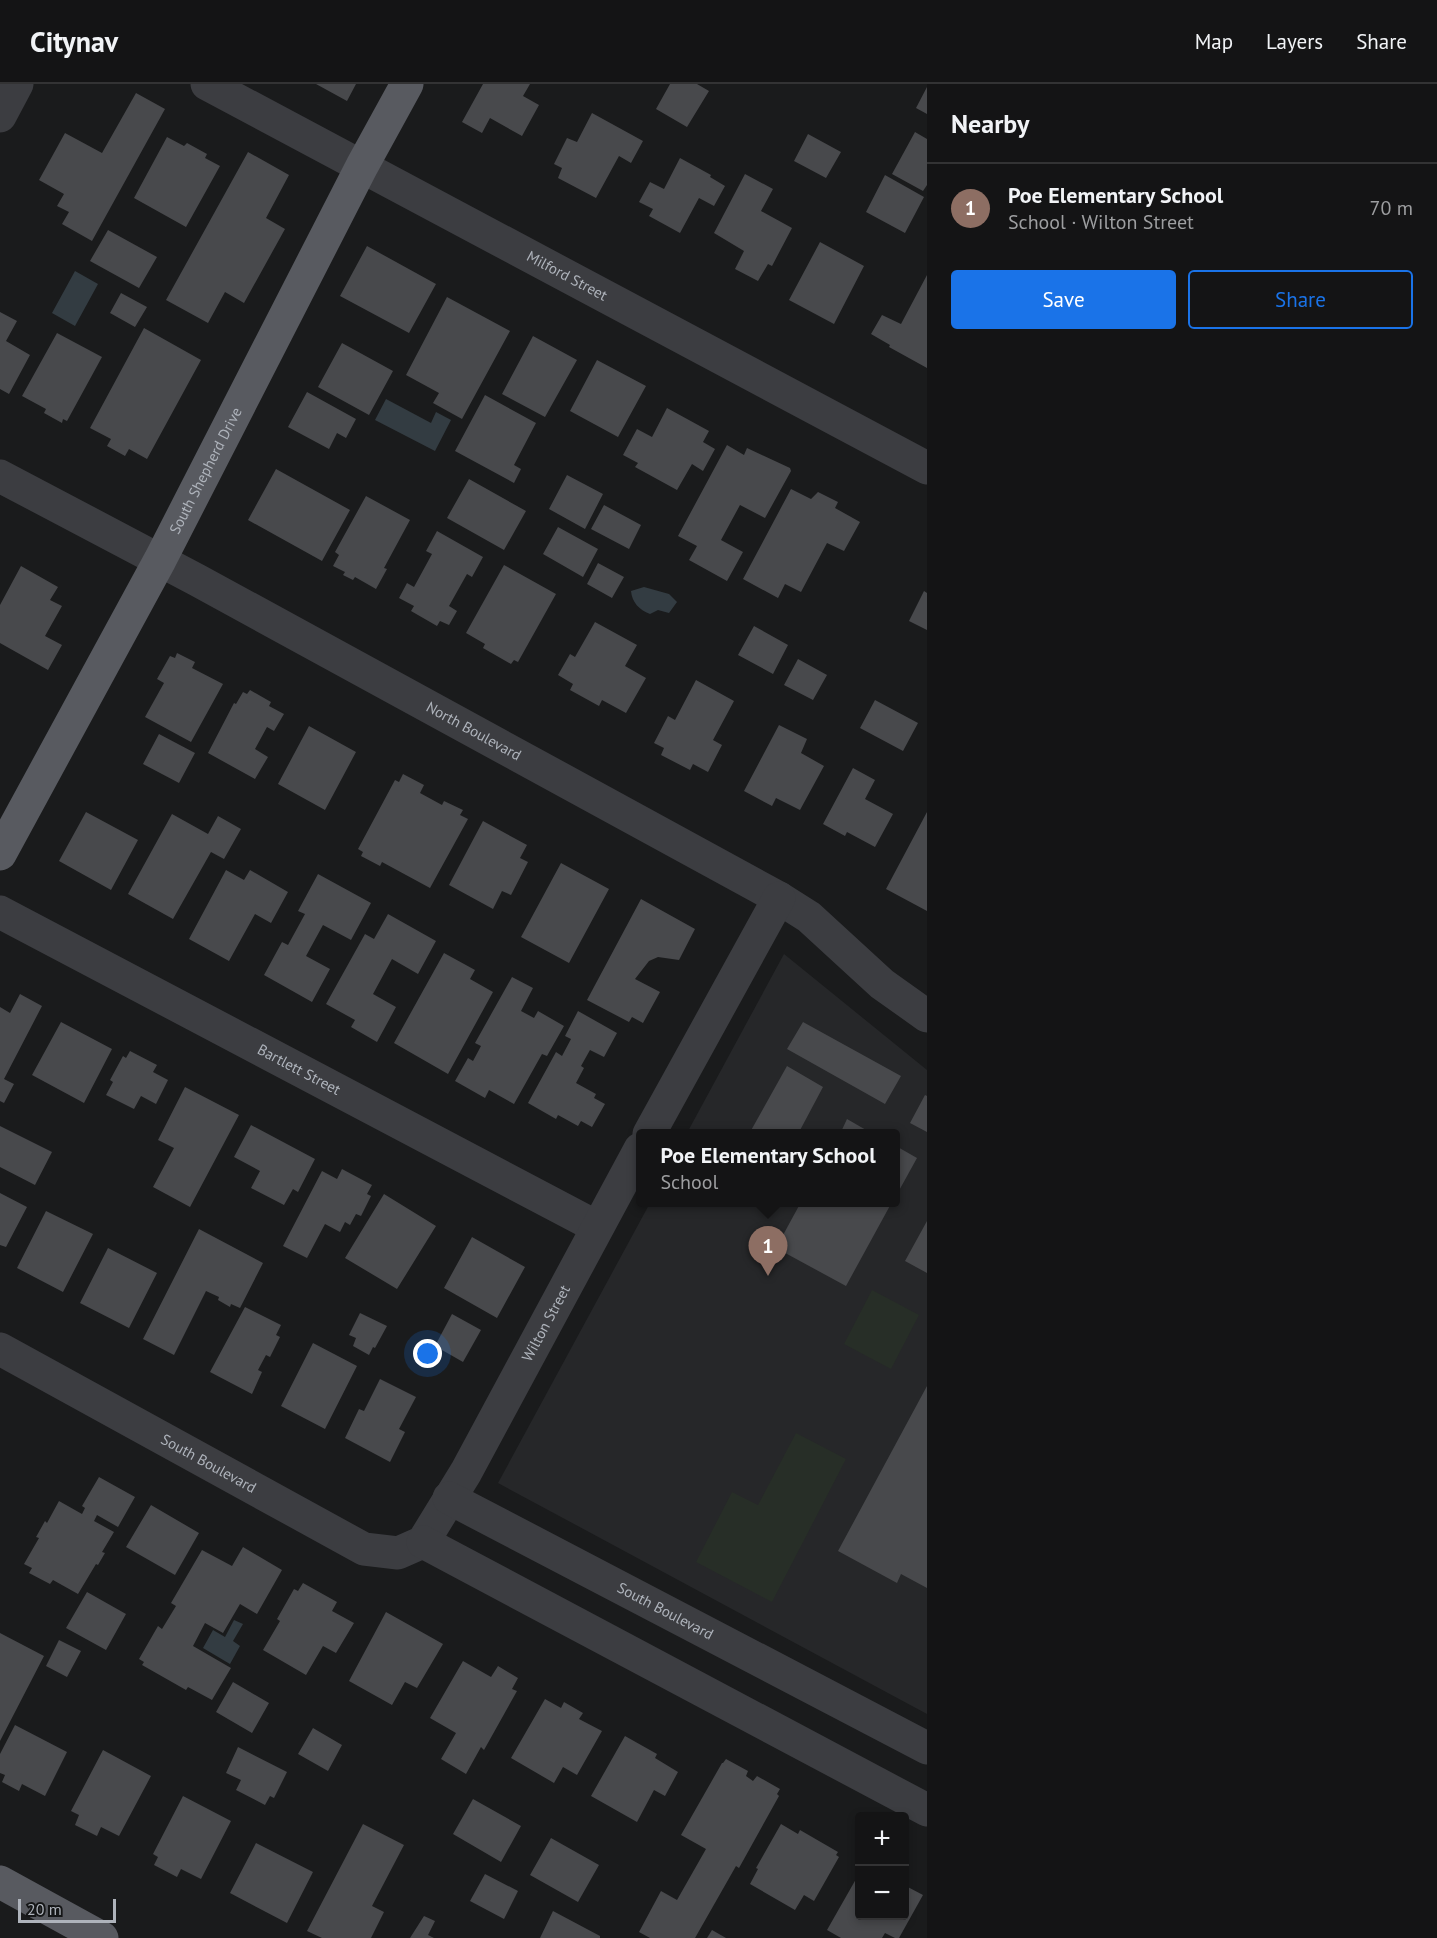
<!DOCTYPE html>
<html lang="en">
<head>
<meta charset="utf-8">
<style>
  :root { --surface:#141415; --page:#1d1d1e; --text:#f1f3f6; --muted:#9d9ea0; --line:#333334; --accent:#1a73e8 }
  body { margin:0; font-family:"PT Sans",sans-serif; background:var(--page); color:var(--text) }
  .controls { position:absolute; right:18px; bottom:18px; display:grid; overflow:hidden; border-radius:6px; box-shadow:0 3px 9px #0003 }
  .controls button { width:54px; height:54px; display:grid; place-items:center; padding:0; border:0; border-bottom:2px solid var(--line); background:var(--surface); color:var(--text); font:30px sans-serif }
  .scale { position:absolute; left:18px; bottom:15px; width:98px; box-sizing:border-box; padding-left:6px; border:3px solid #aeb3bb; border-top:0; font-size:16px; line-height:21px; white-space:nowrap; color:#aeb3bb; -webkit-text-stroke:4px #151617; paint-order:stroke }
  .you { position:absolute; left:428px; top:1270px; width:21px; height:21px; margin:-15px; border:4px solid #fff; border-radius:50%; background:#1a73e8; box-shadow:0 0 0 9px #1a73e833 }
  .badge { display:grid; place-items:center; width:39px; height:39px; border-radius:50%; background:var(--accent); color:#fff; font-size:20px; font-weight:700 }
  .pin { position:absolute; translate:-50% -50px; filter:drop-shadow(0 2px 3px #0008) }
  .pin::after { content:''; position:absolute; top:32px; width:21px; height:18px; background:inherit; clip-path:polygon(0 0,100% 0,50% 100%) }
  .popup { position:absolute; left:636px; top:1045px; width:264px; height:78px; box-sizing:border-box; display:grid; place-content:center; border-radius:6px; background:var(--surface); filter:drop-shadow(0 2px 4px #0005); font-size:20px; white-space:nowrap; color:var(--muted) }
  .popup b { font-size:22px; color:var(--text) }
  .popup::after { content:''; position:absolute; left:50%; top:100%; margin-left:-12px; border:12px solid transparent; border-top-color:var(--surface) }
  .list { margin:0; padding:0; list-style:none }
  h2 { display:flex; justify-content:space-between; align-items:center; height:78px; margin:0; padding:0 24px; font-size:26px }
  h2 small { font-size:20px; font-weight:400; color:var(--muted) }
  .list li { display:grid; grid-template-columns:39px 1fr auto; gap:18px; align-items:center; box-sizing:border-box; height:90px; padding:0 24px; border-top:2px solid var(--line) }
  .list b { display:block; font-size:22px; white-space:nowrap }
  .list p { margin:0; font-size:20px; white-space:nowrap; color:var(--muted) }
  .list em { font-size:20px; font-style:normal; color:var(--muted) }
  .actions { display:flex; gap:12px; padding:18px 24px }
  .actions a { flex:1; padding:14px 0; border:2px solid var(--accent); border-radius:6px; text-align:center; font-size:21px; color:var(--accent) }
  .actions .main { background:var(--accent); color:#fff }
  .map { position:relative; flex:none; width:927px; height:1854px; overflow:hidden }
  header { display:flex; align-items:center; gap:36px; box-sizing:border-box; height:84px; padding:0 30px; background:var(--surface); border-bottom:2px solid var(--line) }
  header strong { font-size:28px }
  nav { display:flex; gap:33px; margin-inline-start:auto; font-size:21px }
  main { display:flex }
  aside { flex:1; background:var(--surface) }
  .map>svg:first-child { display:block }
  .built { fill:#262729 }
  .green { fill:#272e27 }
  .water { fill:#333c42 }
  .building { fill:#48494c }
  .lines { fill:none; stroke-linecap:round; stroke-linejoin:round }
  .minor { stroke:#3c3d41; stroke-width:33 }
  .major { stroke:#585a60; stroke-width:33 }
  .labels { text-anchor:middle; stroke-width:4.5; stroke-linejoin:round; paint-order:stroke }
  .street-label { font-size:15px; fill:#aeb3bb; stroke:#151617 }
</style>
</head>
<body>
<header>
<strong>Citynav</strong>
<nav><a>Map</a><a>Layers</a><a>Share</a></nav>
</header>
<main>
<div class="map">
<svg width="927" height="1854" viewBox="0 0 927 1854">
  <rect width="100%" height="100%" fill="#1a1b1c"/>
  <path class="built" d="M784 870 927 986V1630L498 1399 650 1119 896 1118V1050L687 1049Z"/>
  <path class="green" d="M872 1206 919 1231 891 1285 844 1260Z
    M796 1349 846 1375 772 1518 696 1478 732 1408 758 1421Z"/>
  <path class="water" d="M75 187 98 200 75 242 52 229Z
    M386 315 431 339 436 328 451 336 435 367 375 336Z
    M644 503 669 510 677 518 669 529 658 526 650 530C639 526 632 518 631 507Z
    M234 1536 243 1540 233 1557 240 1562 230 1580 203 1564 213 1546 225 1553Z"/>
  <path class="building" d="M316 0H356L347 17Z
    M483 0H530L523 12 539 21 522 52 490 34 482 49 462 38Z
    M670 0H697L709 7 687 43 656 25Z
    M927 3V30L916 24Z
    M136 9 165 25 92 157 62 140 69 128 57 122 64 110 39 96 65 49 102 69Z
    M592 29 643 57 631 79 619 72 596 114 558 94 562 84 554 80 567 54 577 58Z
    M915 48 927 55V101L923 107 892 90Z
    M808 50 841 68 826 94 794 77Z
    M167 53 184 62 187 59 207 70 205 74 220 82 186 143 134 114Z
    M248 68 289 91 266 134 285 145 244 219 225 208 208 239 166 216Z
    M680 74 711 91 710 93 725 102 714 122 699 114 680 149 649 132 653 125 639 118 650 98 664 105Z
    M745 90 773 105 761 127 792 144 772 182 768 180 758 197 735 185 744 167 714 149Z
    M885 91 924 113 905 149 866 128Z
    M108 146 157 173 139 204 90 177Z
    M820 158 864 182 834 240 789 216Z
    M367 162 436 200 409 249 340 212Z
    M927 191V284L889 263 890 261 871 250 882 231 901 240Z
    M121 209 147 223 135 243 110 229Z
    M447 213 510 247 462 335 433 319 439 309 406 291Z
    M0 228 17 237 6 257 30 271 9 310 0 305Z
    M144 244 201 276 147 375 129 365 125 372 107 362 111 355 90 344Z
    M57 249 102 273 67 337 63 335 62 339 44 329 46 325 22 312Z
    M533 252 577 276 545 333 502 310Z
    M342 259 393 287 369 331 318 303Z
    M597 276 646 302 618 353 570 327Z
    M307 308 356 335 346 354 337 349 329 365 288 343Z
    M485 311 536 339 514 381 521 385 514 399 455 367Z
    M667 324 709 347 703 358 715 365 703 387 692 380 677 406 635 383 638 379 623 371 637 345 652 353Z
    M727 361 744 371 747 364 790 384 791 387 765 434 740 421 721 456 743 468 727 497 689 476 697 462 678 452Z
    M276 385 350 426 322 477 248 436Z
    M567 391 603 410 585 445 549 425Z
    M469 395 526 427 504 466 447 434Z
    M791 405 811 415 818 408 838 418 835 424 860 438 844 467 827 459 801 508 785 500 778 514 743 495Z
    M366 412 410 436 384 484 387 485 376 505 355 493 353 496 343 491 345 488 333 482 339 471 335 468Z
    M604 421 641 441 629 465 591 445Z
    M558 443 598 465 583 493 543 470Z
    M437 447 483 473 472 493 467 490 449 522 457 527 449 541 440 537 437 542 411 527 414 522 399 514 407 499 414 503 432 470 426 467Z
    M598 479 624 493 612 514 587 500Z
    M504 481 556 510 518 578 514 576 511 580 483 564 485 560 466 549Z
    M21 482 58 503 50 516 62 522 45 552 62 561 48 586 0 559V521Z
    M924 507 927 509V546L909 537Z
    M595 538 637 561 625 582 646 594 626 629 602 616 599 622 570 606 573 600 558 591 570 570 575 573Z
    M754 542 788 561 773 590 738 571Z
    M177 569 195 578 192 584 223 600 191 658 145 633 164 599 157 595 170 572 175 574Z
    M798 575 827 591 813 616 784 601Z
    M696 596 734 617 713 656 722 661 708 688 693 680 690 686 661 671 664 664 654 659 668 632 675 636Z
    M250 606 271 618 269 622 284 630 274 647 267 643 255 665 268 673 255 695 208 669 234 619 236 620 243 608 247 610Z
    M875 616 918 639 903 667 860 644Z
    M779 641 807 655 801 669 824 682 800 726 776 714 772 722 744 707Z
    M309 642 356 668 325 726 278 700Z
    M159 650 195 669 179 699 143 680Z
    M853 684 875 696 865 715 893 730 875 763 847 748 845 752 823 740Z
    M403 690 424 701 420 709 442 721 444 717 463 726 460 731 468 735 430 804 382 778 380 782 361 772 363 768 358 765 395 696 399 698Z
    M86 728 138 756 111 806 59 777Z
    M927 728V827L886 805Z
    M172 730 208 750 218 732 241 745 224 775 211 768 173 835 128 810Z
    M483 737 527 761 520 774 528 778 511 811 502 807 493 825 449 801Z
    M561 779 609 805 569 879 521 853Z
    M226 786 244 796 250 786 288 808 271 839 255 830 229 877 189 855Z
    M318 790 371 819 351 856 323 841 306 872 330 885 312 918 264 891 282 858 288 861 305 830 298 827Z
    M641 815 695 845 679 876 658 873 649 877 635 895 660 908 643 939 632 933 629 938 587 916Z
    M388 830 436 857 418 890 392 875 373 910 396 923 377 958 351 943 355 936 326 920 365 850 374 855Z
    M444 869 475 886 470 895 493 908 448 990 394 959Z
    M512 893 533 904 521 927 534 934 538 927 564 942 547 972 542 970 514 1020 489 1006 485 1014 455 997 468 974 473 977 481 962 475 959Z
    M20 910 42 922 4 995 14 1000 4 1019 0 1017V923L10 929Z
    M578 927 617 949 604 973 590 966 581 982 584 984 576 999 596 1010 594 1014 605 1020 592 1043 581 1037 578 1042 558 1031 556 1035 528 1019 556 968 562 972 571 955 565 952Z
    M61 938 112 965 84 1019 32 991Z
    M803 938 901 992 885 1020 787 965Z
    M130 967 157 981 153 988 168 996 156 1020 141 1012 134 1025 106 1011 113 998 110 996 123 972 126 974Z
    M787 982 823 1003 798 1050H749Z
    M185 1003 239 1031 190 1123 153 1103 174 1064 158 1056Z
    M925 1011 927 1012V1048L910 1039Z
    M847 1035 873 1050H840Z
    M251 1041 315 1075 298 1108 293 1105 284 1121 251 1104 260 1087 234 1073Z
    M0 1042 52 1068 35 1101 0 1083Z
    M896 1062 917 1074 896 1112Z
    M342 1085 372 1101 367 1110 371 1112 361 1132 356 1130 350 1141 345 1138 340 1148 325 1140 307 1174 283 1162 322 1087 337 1095Z
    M0 1109 27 1123 6 1163 0 1161Z
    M384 1110 436 1142 397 1205 345 1174Z
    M801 1118H892L846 1202 776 1164Z
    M46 1127 93 1150 63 1208 17 1184Z
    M927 1137V1189L905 1177Z
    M199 1145 263 1179 240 1224 231 1220 230 1223 218 1216 219 1213 206 1207 174 1271 143 1255Z
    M472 1153 525 1183 497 1234 444 1204Z
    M108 1164 157 1189 129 1244 80 1219Z
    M245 1223 281 1241 276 1251 280 1253 270 1273 266 1271 258 1286 262 1288 252 1310 210 1288Z
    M360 1229 387 1242 375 1264 373 1263 369 1271 353 1262 356 1254 349 1251Z
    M452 1230 481 1246 463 1278 435 1262Z
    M313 1259 357 1282 325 1345 281 1322Z
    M380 1295 416 1313 399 1345 405 1348 390 1378 345 1354 359 1325 364 1327Z
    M927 1302V1504L901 1490 897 1499 838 1467Z
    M99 1393 135 1413 118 1443 97 1431 94 1437 114 1448 102 1468 105 1469 98 1481 96 1480 78 1510 53 1496 50 1500 29 1489 32 1484 24 1480 39 1454 36 1453 45 1437 47 1439 59 1417 82 1430 85 1424 82 1422Z
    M151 1421 199 1449 175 1491 126 1463Z
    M243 1463 282 1486 257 1530 240 1520 223 1549 205 1539 193 1562 231 1584 212 1616 188 1603 186 1606 142 1581 144 1578 139 1575 158 1542 162 1545 176 1522 171 1519 202 1466 232 1482Z
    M303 1499 337 1518 332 1527 354 1539 336 1569 323 1562 306 1591 263 1566 280 1537 277 1535 294 1505 298 1507Z
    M87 1508 126 1530 106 1566 66 1544Z
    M386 1528 443 1560 417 1604 405 1598 392 1621 349 1597Z
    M0 1549 44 1572 0 1657Z
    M59 1556 81 1567 67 1593 46 1582Z
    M463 1577 491 1593 498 1582 518 1594 512 1605 517 1607 484 1666 481 1663 466 1690 441 1675 456 1649 430 1634Z
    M233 1598 269 1619 252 1649 216 1628Z
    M545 1615 561 1624 564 1618 583 1629 579 1635 602 1647 577 1691 563 1683 554 1699 511 1674Z
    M15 1641 67 1668 45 1712 22 1700 19 1707 2 1698 5 1691 0 1689V1670Z
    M313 1644 342 1661 328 1687 298 1670Z
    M625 1652 657 1670 655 1674 678 1688 665 1712 654 1706 637 1738 591 1712Z
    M238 1663 287 1688 274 1714 270 1712 265 1721 236 1706 241 1696 226 1689Z
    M103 1666 151 1692 119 1752 101 1743 97 1752 75 1741 79 1731 71 1727Z
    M726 1675 748 1687 746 1692 753 1697 757 1692 780 1705 777 1710 779 1712 739 1784 736 1782 695 1854H650L639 1848 661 1807 677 1816 706 1765 681 1751 722 1679H723Z
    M183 1712 231 1737 201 1795 181 1785 177 1793 154 1781 158 1773 153 1770Z
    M473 1715 521 1742 501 1778 453 1750Z
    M363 1740 404 1761 372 1822 384 1828 371 1854H322L307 1847Z
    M781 1740 798 1750 800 1746 838 1768 836 1771 839 1773 814 1817 804 1811 795 1826 750 1800 758 1785 756 1784Z
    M551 1754 599 1781 578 1818 530 1791Z
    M256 1759 313 1788 287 1839 230 1809Z
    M860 1788V1832H904V1801L923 1811 899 1854H895L885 1849 882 1854H841L827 1846Z
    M485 1790 518 1807 504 1835 470 1817Z
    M553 1827 600 1852V1854H540Z
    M424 1832 435 1837 428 1851 434 1854H410Z
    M712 1846 726 1854H707Z"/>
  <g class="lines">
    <g class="minor">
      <path id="s1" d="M207 0 927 384"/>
      <path d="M0 32 17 0"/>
      <path id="s2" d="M0 392 197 496 779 814 809 833 882 900 927 932"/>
      <path id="s3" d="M0 828 597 1143"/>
      <path d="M649 1050 779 814"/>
      <path id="s4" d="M0 1265 364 1465 398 1469 423 1458 466 1388 640 1065"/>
      <path id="s5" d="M449 1414 927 1664"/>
      <path d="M423 1458 927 1726"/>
    </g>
    <g class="major">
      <path id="s6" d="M0 770 160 476 362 82 407 0"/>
      <path d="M0 1798 102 1854"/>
    </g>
  </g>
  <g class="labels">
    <g class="street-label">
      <text dy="5" stroke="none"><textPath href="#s1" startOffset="408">Milford Street</textPath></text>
      <text dy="5" stroke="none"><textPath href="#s6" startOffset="435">South Shepherd Drive</textPath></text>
      <text dy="5" stroke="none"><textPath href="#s2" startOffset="538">North Boulevard</textPath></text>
      <text dy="5" stroke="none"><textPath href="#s3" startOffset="338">Bartlett Street</textPath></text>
      <text dy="5" stroke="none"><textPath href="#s4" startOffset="728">Wilton Street</textPath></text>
      <text dy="5" stroke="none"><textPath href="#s4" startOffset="238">South Boulevard</textPath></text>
      <text dy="5" stroke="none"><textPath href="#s5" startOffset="244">South Boulevard</textPath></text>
    </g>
  </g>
</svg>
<div class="controls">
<button>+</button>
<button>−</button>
</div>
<div class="scale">20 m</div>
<div class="you"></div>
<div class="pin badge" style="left:768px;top:1192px;background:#8d6e63">1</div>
<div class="popup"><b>Poe Elementary School</b>School</div>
</div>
<aside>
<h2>Nearby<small></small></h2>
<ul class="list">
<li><span class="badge" style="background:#8d6e63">1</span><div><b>Poe Elementary School</b><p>School · Wilton Street</p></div><em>70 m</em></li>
</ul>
<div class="actions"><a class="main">Save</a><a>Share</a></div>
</aside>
</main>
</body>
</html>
